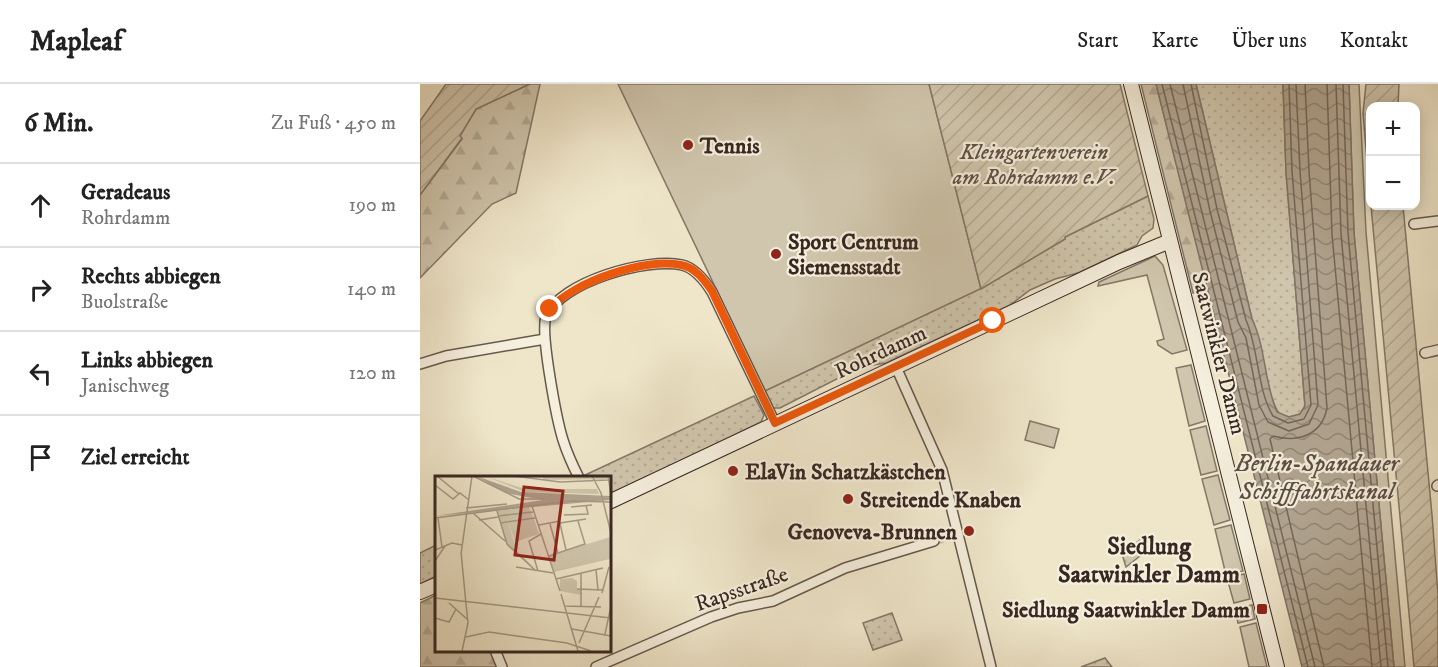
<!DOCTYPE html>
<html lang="de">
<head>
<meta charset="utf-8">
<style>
  :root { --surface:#fff; --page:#f2f2f2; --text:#222; --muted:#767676; --line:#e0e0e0 }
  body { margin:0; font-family:"IM FELL DW Pica",serif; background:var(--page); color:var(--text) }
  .controls { position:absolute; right:18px; top:18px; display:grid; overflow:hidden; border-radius:12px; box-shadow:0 3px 15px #0003 }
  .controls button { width:54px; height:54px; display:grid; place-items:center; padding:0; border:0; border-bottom:2px solid var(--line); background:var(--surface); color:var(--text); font:30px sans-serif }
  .stop { position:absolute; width:18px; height:18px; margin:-14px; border:4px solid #ea580c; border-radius:50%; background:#fff }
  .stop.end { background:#ea580c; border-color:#fff; box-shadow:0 2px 6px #0008 }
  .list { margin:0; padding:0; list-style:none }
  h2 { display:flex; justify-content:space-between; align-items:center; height:78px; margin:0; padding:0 24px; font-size:26px }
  h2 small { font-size:20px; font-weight:400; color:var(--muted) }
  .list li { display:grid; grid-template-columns:39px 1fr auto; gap:18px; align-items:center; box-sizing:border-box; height:84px; padding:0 24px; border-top:2px solid var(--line) }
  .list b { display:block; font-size:22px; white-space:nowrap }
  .list p { margin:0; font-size:20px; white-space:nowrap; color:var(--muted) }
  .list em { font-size:20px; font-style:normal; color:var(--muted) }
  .icon { flex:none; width:33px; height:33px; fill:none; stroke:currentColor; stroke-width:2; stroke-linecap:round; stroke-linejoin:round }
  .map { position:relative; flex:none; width:1018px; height:583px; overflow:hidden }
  header { display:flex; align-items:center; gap:36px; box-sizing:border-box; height:84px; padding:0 30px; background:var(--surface); border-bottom:2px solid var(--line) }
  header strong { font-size:28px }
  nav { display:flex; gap:33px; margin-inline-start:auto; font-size:21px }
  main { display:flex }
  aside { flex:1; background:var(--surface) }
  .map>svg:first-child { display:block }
  .grass { fill:#d0c6ad; stroke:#847768; stroke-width:1.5 }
  .forest { fill:url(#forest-firs); stroke:#847768; stroke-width:1.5 }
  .park { fill:url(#park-dots); stroke:#847768; stroke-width:1.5 }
  .garden { fill:url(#garden-furrows); stroke:#847768; stroke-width:1.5 }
  .water { fill:url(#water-waves); stroke:#817365; stroke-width:1.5 }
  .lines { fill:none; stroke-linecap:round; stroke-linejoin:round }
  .shore { stroke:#74665a; stroke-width:1.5 }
  .minor-tunnel { stroke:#cac0a8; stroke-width:9; stroke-dasharray:9 4.5; stroke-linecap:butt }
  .minor-casing { stroke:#66584c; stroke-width:12 }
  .secondary-casing { stroke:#382822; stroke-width:16 }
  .minor { stroke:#f5efdd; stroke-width:9 }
  .secondary { stroke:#f5efdd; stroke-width:14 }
  .route { stroke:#ea580c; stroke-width:8 }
  .poi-dot { fill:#8f2418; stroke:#f5efdd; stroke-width:2 }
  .labels { text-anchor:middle; stroke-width:4.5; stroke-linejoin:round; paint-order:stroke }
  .poi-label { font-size:22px; font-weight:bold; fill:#382822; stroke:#f5efdd; text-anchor:start }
  .park-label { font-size:22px; font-style:italic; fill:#5e5045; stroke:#f5efdd }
  .street-label { font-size:22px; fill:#382822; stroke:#f5efdd }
  .water-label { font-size:24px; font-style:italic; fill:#5c4e43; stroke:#f5efdd }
  .neighbourhood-label { font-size:24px; font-weight:bold; fill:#382822; stroke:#f5efdd }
  .inset-road { fill:none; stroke:#a69a87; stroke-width:1.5 }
  .view { fill:#8f2418; fill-opacity:0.15; stroke:#8f2418; stroke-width:3 }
  .inset-edge { fill:none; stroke:#382822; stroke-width:3 }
</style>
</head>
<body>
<header>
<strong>Mapleaf</strong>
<nav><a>Start</a><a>Karte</a><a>Über uns</a><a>Kontakt</a></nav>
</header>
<main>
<aside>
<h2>6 Min.<small>Zu Fuß · 450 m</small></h2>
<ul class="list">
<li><svg class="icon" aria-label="ahead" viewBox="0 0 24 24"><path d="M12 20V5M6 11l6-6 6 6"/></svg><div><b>Geradeaus</b><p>Rohrdamm</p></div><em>190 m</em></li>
<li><svg class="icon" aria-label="right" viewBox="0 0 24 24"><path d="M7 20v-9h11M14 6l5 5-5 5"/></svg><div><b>Rechts abbiegen</b><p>Buolstraße</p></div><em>140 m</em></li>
<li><svg class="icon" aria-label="left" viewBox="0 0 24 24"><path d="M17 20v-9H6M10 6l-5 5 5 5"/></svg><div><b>Links abbiegen</b><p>Janischweg</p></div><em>120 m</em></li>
<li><svg class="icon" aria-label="arrive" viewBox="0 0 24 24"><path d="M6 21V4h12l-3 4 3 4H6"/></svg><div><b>Ziel erreicht</b></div></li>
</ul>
</aside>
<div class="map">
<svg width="1018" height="583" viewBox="0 0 1018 583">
  <defs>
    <pattern id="forest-firs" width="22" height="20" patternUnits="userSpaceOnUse" patternTransform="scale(1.5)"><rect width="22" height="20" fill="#d0c6ad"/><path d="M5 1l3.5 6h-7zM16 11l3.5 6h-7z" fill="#b3aa95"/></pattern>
    <pattern id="park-dots" width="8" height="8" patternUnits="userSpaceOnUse" patternTransform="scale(1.5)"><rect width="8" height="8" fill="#d0c6ad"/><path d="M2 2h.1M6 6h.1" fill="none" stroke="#b3aa95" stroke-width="1.8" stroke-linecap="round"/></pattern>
    <pattern id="garden-furrows" width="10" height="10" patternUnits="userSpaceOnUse" patternTransform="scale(1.5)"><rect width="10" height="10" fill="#d0c6ad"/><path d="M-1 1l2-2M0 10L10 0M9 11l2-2" fill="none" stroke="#b3aa95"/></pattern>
    <pattern id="water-waves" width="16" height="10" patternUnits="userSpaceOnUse" patternTransform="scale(1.5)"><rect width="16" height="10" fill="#b1a591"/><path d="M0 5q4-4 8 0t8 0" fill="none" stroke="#918676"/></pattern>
  </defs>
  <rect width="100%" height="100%" fill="#efe6ca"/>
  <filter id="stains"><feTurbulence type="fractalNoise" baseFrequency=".00333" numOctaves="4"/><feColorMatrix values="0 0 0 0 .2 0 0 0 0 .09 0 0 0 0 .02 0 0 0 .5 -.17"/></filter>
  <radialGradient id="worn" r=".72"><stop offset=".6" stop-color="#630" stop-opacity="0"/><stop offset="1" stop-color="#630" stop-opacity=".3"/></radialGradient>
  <path class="grass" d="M198 0H509L561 205 345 307Z
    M929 0H939L946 148 985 583H974L934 149Z
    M735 172 743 181 767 266 752 270 738 261 737 257 744 255 727 191 678 202 679 198Z
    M771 281 785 337 769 342 756 284Z
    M610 337 639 345 634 364 605 356Z
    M786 342 797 387 781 391 770 346Z
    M798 391 810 436 794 441 782 395Z
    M811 441 823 487 806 491 795 445Z
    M824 490 830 515 814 519 807 494Z
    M832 521 835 535 818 539 815 525Z
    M836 539 847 583H829L820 543Z"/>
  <path class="forest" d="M110 0H120L96 109 72 120 0 194V111L42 55 39 53 56 25Z
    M721 0H736L788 205 773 209Z
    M16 511V566L72 567 80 583H0V519Z"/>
  <path class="park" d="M776 0H863L866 88 885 322 880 330 869 333 861 331C847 320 843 257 832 235Z
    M728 112 734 135 733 144 722 152 717 161 658 189 635 195 610 206 590 221 466 279 440 283 360 324H353L345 307 560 205 645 155V153Z
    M334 312 344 331 341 338 189 411V394L163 392Z
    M726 451 734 461 706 483 702 470Z
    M16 461V492L0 500V469Z
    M472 529 482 556 453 566 443 539Z
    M685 574 692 583H661Z"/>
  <path class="garden" d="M26 0H110L56 25 40 52 42 54 0 111V37Z
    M509 0H700L728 112 645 153V155L561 205Z
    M946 0H979L978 22H950V112L943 29Z
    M951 122H983L1012 431 1018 511V583H994Z"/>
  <path class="water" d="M736 0H776L832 235C846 264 844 298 857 328L869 333 880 330 885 322 866 88 863 0H929L934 149 974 583H882Z"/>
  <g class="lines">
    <path class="shore" d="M742 0 888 583
      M750 0 895 583
      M763 0 790 127 818 238 826 254 839 321 848 338 869 347 889 340 898 321 880 87 876 0
      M771 0 797 125 826 236C839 266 837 306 853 332L868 339 884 335 891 321 872 87 869 0
      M885 0 889 87 907 324C902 351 878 359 853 352L850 355 904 583
      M907 0 912 150 952 583
      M916 0 921 150 961 583
      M923 0 928 149 968 583"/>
    <path class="minor-tunnel" d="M514 457 528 453"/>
    <g class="minor-casing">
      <path id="minor" d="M994 140 1018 137
        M1005 269 1018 266
        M0 280 26 272 125 255
        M476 283 522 386 571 583
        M159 394C153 382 147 369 143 356 137 337 120 249 126 233 139 198 228 173 262 181 275 184 285 197 292 208L355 339
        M1017 402 1018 401
        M75 566 82 583
        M176 583 291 533 318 524 353 517 425 484 514 457"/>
    </g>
    <g class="secondary-casing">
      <path id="secondary" d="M711 0 857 583
        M189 418 699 178 750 157
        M0 508 16 501"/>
    </g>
    <use href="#minor" class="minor"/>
    <use href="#secondary" class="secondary"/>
  </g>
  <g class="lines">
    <path class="route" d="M130 225C153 198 226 173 261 181 275 183 285 197 292 207L355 339 573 237"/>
  </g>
  <g class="poi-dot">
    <circle cx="268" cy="61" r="6"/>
    <circle cx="356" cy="170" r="6"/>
    <circle cx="313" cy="387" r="6"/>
    <circle cx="428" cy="415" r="6"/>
    <circle cx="549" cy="447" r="6"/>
    <rect x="836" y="519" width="12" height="12" rx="3"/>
  </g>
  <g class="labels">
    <g class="poi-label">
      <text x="280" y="69">Tennis</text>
      <text x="368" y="165">Sport Centrum<tspan x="368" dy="25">Siemensstadt</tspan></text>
      <text x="325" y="395">ElaVin Schatzkästchen</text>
      <text x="440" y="423">Streitende Knaben</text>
      <text x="537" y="455" text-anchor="end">Genoveva-Brunnen</text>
      <text x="830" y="533" text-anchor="end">Siedlung Saatwinkler Damm</text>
    </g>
    <g class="park-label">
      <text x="614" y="75">Kleingartenverein<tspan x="614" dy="25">am Rohrdamm e.V.</tspan></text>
    </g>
    <g class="street-label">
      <text transform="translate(460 267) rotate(-25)" y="8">Rohrdamm</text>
      <text transform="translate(800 269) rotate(76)" y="8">Saatwinkler Damm</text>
      <text transform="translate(321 504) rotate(-19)" y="8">Rapsstraße</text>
    </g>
    <g class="water-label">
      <text x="897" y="387">Berlin-Spandauer<tspan x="897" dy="28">Schifffahrtskanal</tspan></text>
    </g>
    <g class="neighbourhood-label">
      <text x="729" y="470">Siedlung<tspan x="729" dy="28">Saatwinkler Damm</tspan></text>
    </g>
  </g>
  <g transform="translate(15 392)">
    <rect width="176" height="176" fill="#efe6ca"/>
    <path d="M99 43 104 58 80 66 73 46Z" fill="#d0c6ad"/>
    <path d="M175 61V83L119 96 114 80Z" fill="#d0c6ad"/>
    <path d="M137 102 142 105V113H147V119L125 115V103Z" fill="#d0c6ad"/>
    <path d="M50 0 90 13H162L164 18 90 16ZM108 0H173V3L108 4ZM94 31 99 43 73 46 82 75 102 94 72 70 62 35Z" fill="#d0c6ad"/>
    <path d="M41 0 86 16 175 20V24L0 40 108 24 71 17Z" fill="#b1a591"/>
    <path class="inset-road" d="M2 0 24 18M38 0 84 23H108M79 0 125 6 173 4M157 0 166 17 176 57M173 0 176 18M0 9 18 23 25 17 34 24M97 30 125 115M136 31 157 29M31 32 72 28M62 35 72 68 101 95M38 37 70 65M31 38 135 25 176 26M129 39 153 38 151 29M63 40 98 36M0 42 31 38M3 42 7 71M124 43 131 74M44 44 63 41M65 47 100 42M125 47 151 43M115 48 123 77M104 49 125 45M0 74 17 67 27 69M26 76 31 128M26 78 37 0M114 80 150 68 143 45M0 85 10 70M81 91 118 97M161 94 163 114M103 95 94 65 106 58M146 98V131M121 103 168 92M142 113 168 114M167 117 174 91M126 118 143 175M0 122 176 142M14 127 33 144M129 130 166 131M0 142 14 146 21 133M137 153 176 160M170 158 176 130M31 161 54 156 132 167 156 175M144 167 164 121M27 175 33 147 31 128"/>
    <path class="view" d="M89 11 128 15 119 84 80 79Z"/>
    <rect width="176" height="176" class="inset-edge"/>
  </g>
  <rect width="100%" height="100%" filter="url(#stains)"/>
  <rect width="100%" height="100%" fill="url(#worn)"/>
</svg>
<div class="controls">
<button>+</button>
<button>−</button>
</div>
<div class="stop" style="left:573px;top:237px"></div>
<div class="stop end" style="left:130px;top:225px"></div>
</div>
</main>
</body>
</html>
